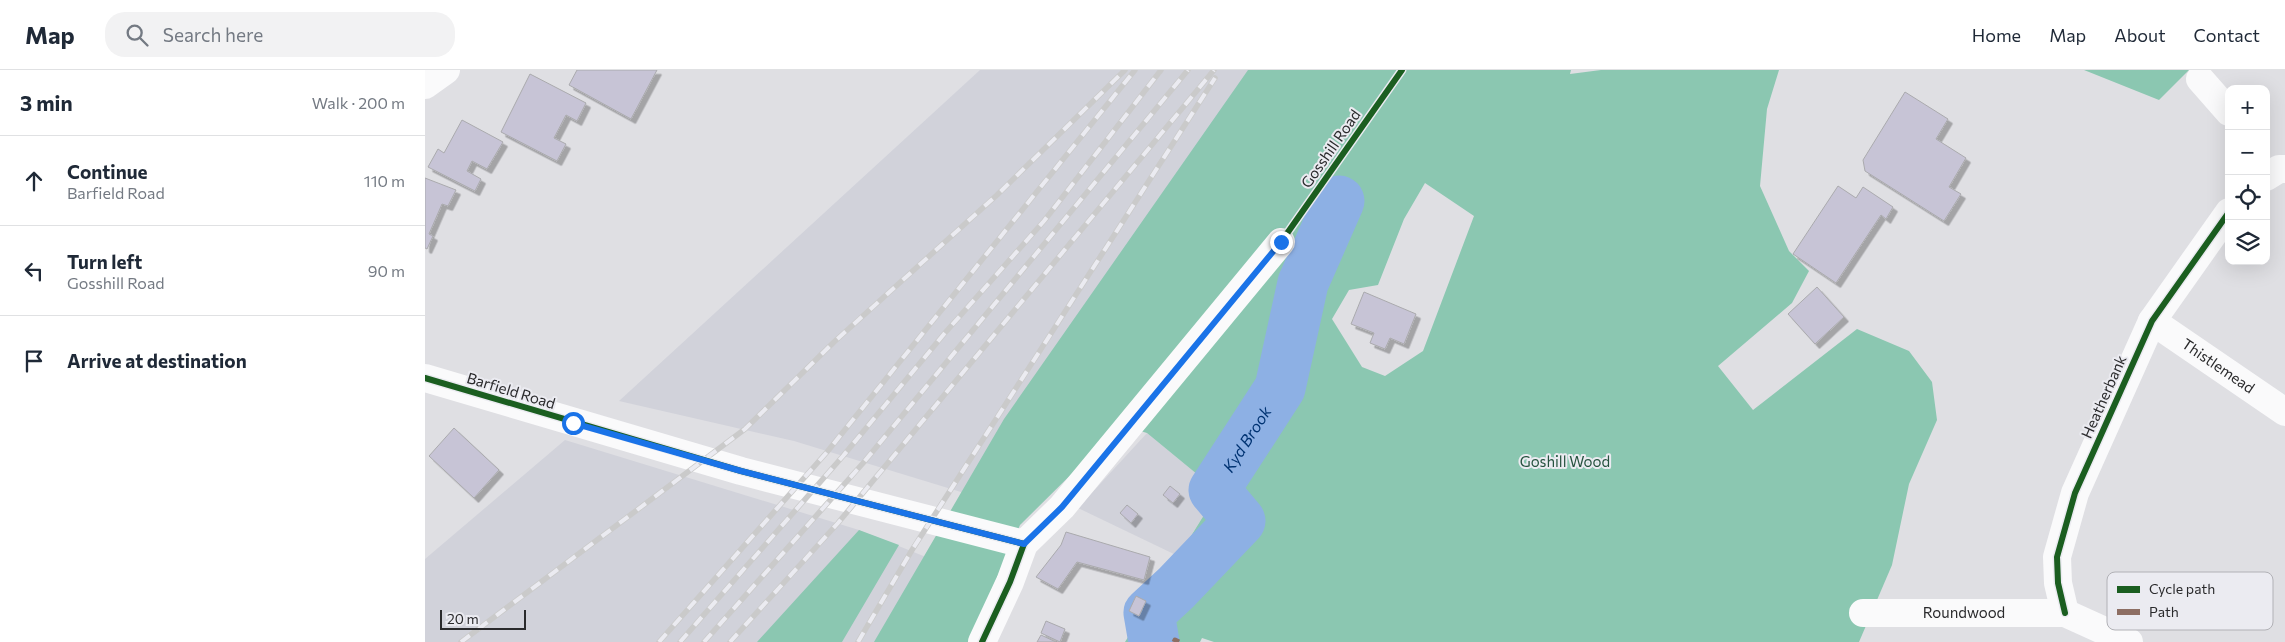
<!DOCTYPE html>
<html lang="en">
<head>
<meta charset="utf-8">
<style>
  :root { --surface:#fff; --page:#f2f2f3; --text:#1f2937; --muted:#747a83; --line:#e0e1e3 }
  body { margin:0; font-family:Commissioner,sans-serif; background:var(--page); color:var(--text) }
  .controls { position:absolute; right:15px; top:15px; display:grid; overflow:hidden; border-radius:10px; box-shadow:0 5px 20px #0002 }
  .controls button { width:45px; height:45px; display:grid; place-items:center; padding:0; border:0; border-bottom:1px solid var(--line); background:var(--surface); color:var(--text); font:25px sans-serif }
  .scale { position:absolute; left:15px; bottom:12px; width:86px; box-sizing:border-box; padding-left:5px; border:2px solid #2a2a2c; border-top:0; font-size:14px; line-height:18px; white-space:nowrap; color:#2a2a2c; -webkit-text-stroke:4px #ebebf1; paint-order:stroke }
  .stop { position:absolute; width:15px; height:15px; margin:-11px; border:4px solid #1a73e8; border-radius:50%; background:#fff }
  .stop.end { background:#1a73e8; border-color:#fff; box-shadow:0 1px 5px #0008 }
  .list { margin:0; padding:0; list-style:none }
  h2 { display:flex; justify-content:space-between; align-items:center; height:65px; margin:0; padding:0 20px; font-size:21px }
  h2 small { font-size:16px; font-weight:400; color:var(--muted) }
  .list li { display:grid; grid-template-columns:32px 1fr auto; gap:15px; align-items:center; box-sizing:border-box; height:90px; padding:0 20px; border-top:1px solid var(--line) }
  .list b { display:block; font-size:19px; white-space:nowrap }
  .list p { margin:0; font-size:16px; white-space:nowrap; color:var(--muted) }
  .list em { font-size:16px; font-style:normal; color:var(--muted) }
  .icon { flex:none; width:28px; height:28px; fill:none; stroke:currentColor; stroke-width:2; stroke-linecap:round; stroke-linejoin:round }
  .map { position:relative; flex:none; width:1860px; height:572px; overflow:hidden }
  header { display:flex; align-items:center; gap:30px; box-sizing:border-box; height:70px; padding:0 25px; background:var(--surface); border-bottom:1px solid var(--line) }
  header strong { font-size:24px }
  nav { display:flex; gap:28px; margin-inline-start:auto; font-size:18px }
  .search { width:350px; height:45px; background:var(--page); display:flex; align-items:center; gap:12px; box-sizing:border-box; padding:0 18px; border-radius:20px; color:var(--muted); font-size:19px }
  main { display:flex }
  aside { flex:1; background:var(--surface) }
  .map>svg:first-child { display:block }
  .built { fill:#d1d2da }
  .forest { fill:#8bc7b1; fill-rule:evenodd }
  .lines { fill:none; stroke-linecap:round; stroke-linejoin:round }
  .river { stroke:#8db0e4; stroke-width:51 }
  .building { fill:#c7c4d6; stroke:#aaaaad; filter:url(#shadow) }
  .minor { stroke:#fafafb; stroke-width:28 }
  .rail-casing { stroke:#cacaca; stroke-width:5.5 }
  .rail { stroke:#ebebf1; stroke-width:4; stroke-dasharray:11; stroke-linecap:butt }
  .quiet { stroke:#8d6e63; stroke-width:5; stroke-dasharray:10 5; stroke-linecap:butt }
  .cycleway-casing { stroke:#ebebf1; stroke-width:9 }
  .cycleway { stroke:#1b5e20; stroke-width:6 }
  .route { stroke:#1a73e8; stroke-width:6 }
  .labels { text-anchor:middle; stroke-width:4; stroke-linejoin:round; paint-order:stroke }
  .street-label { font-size:15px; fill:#2a2a2c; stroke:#ebebf1 }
  .park-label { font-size:15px; fill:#26533f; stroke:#ebebf1 }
  .water-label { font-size:16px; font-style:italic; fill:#003372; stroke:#ebebf1 }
  .key { fill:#ebebf1; stroke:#b1b1b6; stroke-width:1 }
  .key-label { font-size:14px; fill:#2a2a2c }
</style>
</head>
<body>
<header>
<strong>Map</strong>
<div class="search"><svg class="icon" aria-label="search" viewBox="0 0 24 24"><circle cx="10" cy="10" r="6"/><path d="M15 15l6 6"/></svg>Search here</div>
<nav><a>Home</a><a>Map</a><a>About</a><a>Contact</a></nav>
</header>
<main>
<aside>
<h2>3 min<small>Walk · 200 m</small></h2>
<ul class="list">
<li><svg class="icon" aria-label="ahead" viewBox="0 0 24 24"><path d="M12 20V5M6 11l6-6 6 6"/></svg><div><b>Continue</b><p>Barfield Road</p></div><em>110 m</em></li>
<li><svg class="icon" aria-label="left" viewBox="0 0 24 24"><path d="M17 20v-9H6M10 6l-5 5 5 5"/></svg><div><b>Turn left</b><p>Gosshill Road</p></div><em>90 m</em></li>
<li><svg class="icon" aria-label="arrive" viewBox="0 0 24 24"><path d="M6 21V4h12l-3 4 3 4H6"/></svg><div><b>Arrive at destination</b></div></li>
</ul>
</aside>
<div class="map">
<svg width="1860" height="572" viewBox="0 0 1860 572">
  <defs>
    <filter id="shadow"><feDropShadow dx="4.5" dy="4.5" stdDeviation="0" flood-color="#0004"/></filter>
  </defs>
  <rect width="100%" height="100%" fill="#dfdfe3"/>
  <path class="built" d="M555 0H929L582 430 536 422 369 371 194 331Z
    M722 363 784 414V437L753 486 653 438Z
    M140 370 434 460 548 506 530 572H0V489Z"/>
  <path class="forest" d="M823 0H1146L1145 4 1176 0H1354L1342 39 1335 116 1364 181 1384 201 1367 233 1293 296 1328 340 1432 259 1484 281 1507 312 1512 350 1484 414 1467 495 1434 572H789L777 568 775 572H700L784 437V414L722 363 696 355 595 455 544 572H449L579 349ZM1000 113 1049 146 998 281 960 306 937 297 907 249 924 220 953 215 979 149Z
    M1659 0H1764L1734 30Z
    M434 460 474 475 417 572H332Z"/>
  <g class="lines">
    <path class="river" id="s1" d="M729 572 724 543 751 518 815 451 789 420 855 318 878 213 914 131"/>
  </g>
  <path class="building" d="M152 0H232L206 49 144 15Z
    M105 4 161 33 152 51 141 45 129 68 141 74 132 91 76 62Z
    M1480 22 1523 49 1511 69 1541 88 1524 117 1536 124 1519 151 1440 101 1438 90Z
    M37 50 78 72 62 99 47 91 42 101 56 109 50 121 3 97 13 79 19 83Z
    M0 108 31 120 23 136 17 134 4 164 8 166 2 179 0 178Z
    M1413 116 1431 128 1438 117 1468 137 1461 149 1456 145 1411 213 1368 184Z
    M1392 217 1419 247 1390 274 1363 244Z
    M939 222 991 244 979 274 965 268 960 279 945 273 949 263 926 254Z
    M29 358 74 400 49 428 4 386Z
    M745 416 755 424 748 433 738 425Z
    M702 435 713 444 706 453 695 443Z
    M641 462 725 487 719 510 652 492 633 519 611 507 636 475Z
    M711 526 721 531 714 546 704 541Z
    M621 551 640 559 635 572 616 563Z
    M616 565 631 572H612Z"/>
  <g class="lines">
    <g class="minor">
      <path d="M1775 9 1804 42"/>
      <path d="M0 15 21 0"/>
      <path d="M1841 107 1854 99H1860"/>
      <path id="s2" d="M1727 251 1860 342"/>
      <path d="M0 308 316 401 599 474"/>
      <path id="s3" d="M1438 543H1640L1704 572"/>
      <path d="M1640 543 1633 513 1632 487 1650 423 1727 251 1804 142"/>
      <path d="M557 572 585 512 599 474 637 437 856 172"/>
    </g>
    <g class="rail-casing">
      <path id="rail" d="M36 572 320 359 409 272 572 125 700 0
        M234 572 402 382 710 0
        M255 572 418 386 519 264 619 151 736 0
        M279 572 439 392 763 0
        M305 572 413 453 789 0
        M433 572 487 480 790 8"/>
    </g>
    <use href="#rail" class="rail"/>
    <path class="quiet" d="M749 572 750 570 754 572"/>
    <g class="cycleway-casing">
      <path id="cycleway" d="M856 172 977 0
        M0 308 316 401 599 474 585 512 557 572
        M1640 543 1633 513 1632 487 1650 423 1727 251 1804 142"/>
    </g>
    <use href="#cycleway" class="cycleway"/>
  </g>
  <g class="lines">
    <path class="route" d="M148 353 316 401 599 474 637 437 856 172"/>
  </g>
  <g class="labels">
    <g class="street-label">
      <text transform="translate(906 79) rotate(-55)" y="5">Gosshill Road</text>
      <text dy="5" stroke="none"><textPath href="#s2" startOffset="80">Thistlemead</textPath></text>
      <text transform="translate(86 321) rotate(17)" y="5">Barfield Road</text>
      <text transform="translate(1679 327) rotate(-66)" y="5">Heatherbank</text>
      <text dy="5" stroke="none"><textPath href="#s3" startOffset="101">Roundwood</textPath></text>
    </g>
    <g class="park-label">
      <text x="1140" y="397">Goshill Wood</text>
    </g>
    <g class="water-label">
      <text dy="6" stroke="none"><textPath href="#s1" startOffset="260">Kyd Brook</textPath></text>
    </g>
  </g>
  <rect x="1682" y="502" width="166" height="58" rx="8" class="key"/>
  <rect x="1692" y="516" width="23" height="7" fill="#1b5e20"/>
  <rect x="1692" y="539" width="23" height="6" fill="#8d6e63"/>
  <g class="key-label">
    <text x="1724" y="524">Cycle path</text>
    <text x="1724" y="547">Path</text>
  </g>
</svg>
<div class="controls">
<button>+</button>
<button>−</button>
<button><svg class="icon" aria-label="locate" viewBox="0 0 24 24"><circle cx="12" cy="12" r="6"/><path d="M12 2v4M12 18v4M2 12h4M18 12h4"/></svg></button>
<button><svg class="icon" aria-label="layers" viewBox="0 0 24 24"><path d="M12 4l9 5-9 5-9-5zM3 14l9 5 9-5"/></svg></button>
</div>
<div class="scale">20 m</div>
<div class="stop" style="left:148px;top:353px"></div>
<div class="stop end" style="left:856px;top:172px"></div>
</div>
</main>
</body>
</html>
